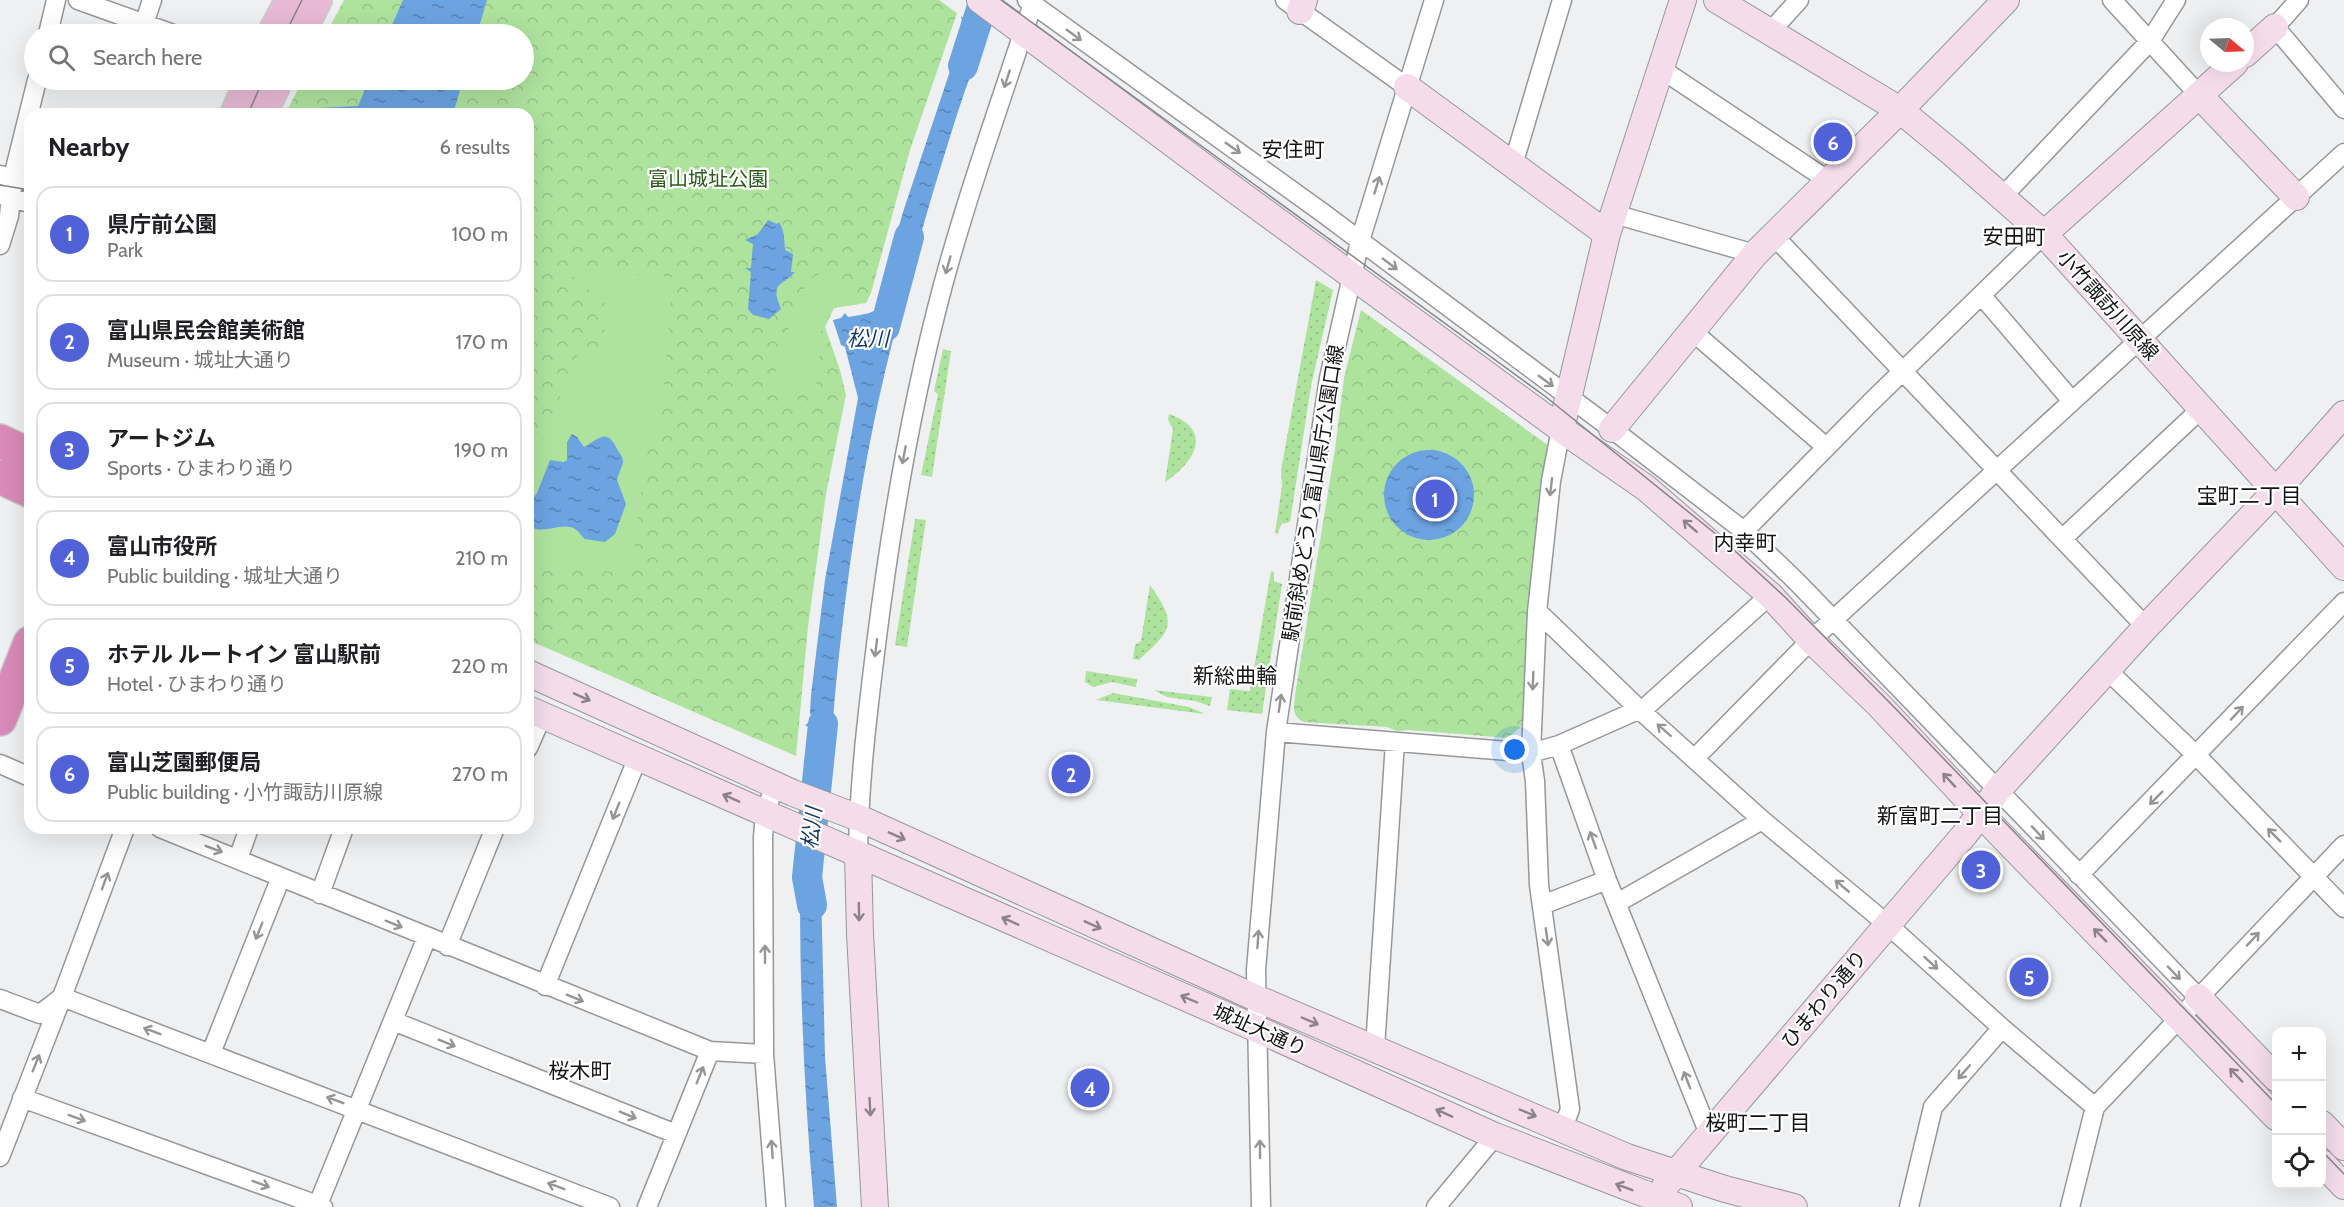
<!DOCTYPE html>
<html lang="en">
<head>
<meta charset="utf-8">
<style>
  :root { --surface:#fff; --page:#f2f2f2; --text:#202124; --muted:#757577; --line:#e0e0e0; --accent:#5161d7 }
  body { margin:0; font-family:Cabin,"Noto Sans JP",sans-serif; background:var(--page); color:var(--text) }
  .controls { position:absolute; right:18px; bottom:18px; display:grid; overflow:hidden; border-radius:12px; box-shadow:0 6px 24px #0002 }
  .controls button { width:54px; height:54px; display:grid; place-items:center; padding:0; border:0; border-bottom:2px solid var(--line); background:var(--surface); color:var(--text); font:30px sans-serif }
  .compass { position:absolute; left:2200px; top:18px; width:54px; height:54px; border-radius:50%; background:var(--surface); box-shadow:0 6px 24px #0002; rotate:109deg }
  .you { position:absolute; left:1515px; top:750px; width:21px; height:21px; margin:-15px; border:4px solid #fff; border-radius:50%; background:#1a73e8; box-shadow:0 0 0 9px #1a73e833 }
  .badge { display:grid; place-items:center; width:39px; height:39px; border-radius:50%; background:var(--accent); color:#fff; font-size:20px; font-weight:700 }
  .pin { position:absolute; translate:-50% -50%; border:3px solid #fff; box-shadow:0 2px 6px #0006 }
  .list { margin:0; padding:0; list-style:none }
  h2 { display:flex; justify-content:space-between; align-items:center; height:78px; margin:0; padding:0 24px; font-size:26px }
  h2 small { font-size:20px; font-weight:400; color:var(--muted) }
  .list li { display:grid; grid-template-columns:39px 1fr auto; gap:18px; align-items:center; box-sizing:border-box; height:96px; margin:0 12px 12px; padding:0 12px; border:2px solid var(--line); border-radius:18px }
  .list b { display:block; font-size:22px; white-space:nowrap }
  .list p { margin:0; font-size:20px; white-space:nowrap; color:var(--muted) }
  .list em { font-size:20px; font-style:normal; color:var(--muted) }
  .icon { flex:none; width:33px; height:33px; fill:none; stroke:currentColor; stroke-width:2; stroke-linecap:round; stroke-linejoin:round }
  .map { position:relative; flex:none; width:2344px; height:1207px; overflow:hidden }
  .search { position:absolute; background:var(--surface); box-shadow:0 6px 24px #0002; left:24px; top:24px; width:510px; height:66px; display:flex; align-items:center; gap:15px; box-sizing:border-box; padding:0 21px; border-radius:33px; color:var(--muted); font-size:22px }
  .panel { position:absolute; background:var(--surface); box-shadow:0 6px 24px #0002; left:24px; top:108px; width:510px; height:726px; border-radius:18px }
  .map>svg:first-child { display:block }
  .grass { fill:url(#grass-dots) }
  .park { fill:url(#park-crowns) }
  .garden { fill:#aee39e }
  .water { fill:url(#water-ripples) }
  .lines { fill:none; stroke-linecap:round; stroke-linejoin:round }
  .river { stroke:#6ca3e1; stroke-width:30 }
  .street-casing { stroke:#969799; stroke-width:21 }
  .secondary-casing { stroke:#969799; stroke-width:28 }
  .primary-casing { stroke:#cbcbcb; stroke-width:32 }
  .highway-casing { stroke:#cbcbcb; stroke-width:36 }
  .street { stroke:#fff; stroke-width:18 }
  .secondary { stroke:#f4dcea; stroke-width:26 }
  .primary { stroke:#e8b9d4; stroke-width:28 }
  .highway { stroke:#d98ab8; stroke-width:33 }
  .tram { stroke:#838586; stroke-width:1.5 }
  .oneway { stroke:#949595 }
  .oneway2 { stroke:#8e8289 }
  .labels { text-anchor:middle; stroke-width:4.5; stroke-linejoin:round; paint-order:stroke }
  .park-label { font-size:20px; fill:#2a5b18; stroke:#fff }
  .street-label { font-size:20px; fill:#121313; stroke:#fff }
  .neighbourhood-label { font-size:21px; fill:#121313; stroke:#fff }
  .water-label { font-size:21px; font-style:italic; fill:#133961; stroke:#fff }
</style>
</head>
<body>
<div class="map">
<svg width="2344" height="1207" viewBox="0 0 2344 1207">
  <defs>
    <pattern id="grass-dots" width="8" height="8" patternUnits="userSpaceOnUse" patternTransform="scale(1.5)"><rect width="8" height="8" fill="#aee39e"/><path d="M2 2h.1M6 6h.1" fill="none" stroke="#95c287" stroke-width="1.8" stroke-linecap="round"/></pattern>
    <pattern id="park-crowns" width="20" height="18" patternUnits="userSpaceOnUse" patternTransform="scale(1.5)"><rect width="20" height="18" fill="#aee39e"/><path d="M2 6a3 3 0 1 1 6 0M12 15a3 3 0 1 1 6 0" fill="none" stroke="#95c287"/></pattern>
    <pattern id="water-ripples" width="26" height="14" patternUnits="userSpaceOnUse" patternTransform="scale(1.5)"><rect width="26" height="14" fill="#6ca3e1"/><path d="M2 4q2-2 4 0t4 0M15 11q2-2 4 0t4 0" fill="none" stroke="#5784b5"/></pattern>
  </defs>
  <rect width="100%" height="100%" fill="#eef0f2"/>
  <path class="grass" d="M1316 280 1333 290 1311 386 1290 522 1281 524 1278 534 1275 533 1282 486 1281 470Z
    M943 349 951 351 932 477 921 475 938 394 934 391Z
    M1169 414C1215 430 1194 463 1165 482L1173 429 1168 420Z
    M915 519 926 520 907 647 895 645Z
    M1271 571 1274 572V581L1282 584 1262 714 1227 710 1230 689 1250 691Z
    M1150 585C1178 624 1172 630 1139 660L1133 659 1135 645 1141 641Z
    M1086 671 1137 679 1136 687 1112 682 1093 687 1085 682Z
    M1154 690 1212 697 1210 706 1195 701 1167 697Z
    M1113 693 1189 707 1205 714 1096 700Z"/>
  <path class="park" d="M344 0H939L957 13 910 150 871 293 866 303 834 308 825 327 840 370 846 395 826 494 808 627 796 756 528 640V114H285L303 80H524V34H326Z
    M1361 310 1549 446 1524 724 1508 738 1408 730 1397 731 1387 727 1304 722C1291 716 1294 707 1295 695L1335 449 1344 378Z"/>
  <path class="garden" d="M570 269 673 277 660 433 648 440 631 574 604 571 603 575 590 573 589 571 528 567 529 446 543 439 547 434 572 362 578 355 598 346 611 313 610 308 570 274Z
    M823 273C832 276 832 281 839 286 847 291 856 289 860 300L858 304 833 308 817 340 823 375 809 391 790 393 778 385C778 380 776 375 776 371 777 362 782 352 784 344 790 325 800 276 823 273Z"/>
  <path class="water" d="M403 0H487L477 34H388Z
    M961 16 988 35C969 73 958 112 945 153 932 195 920 236 909 278L886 273 903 212 961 38 963 28Z
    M369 80H463L453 114H300L301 109 358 106Z
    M768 220 777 224 779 222C785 232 784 239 785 250L793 254 791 272H795C780 288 770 282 781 309L769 319 753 315 748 309 751 272 745 268H751L753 244 745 240 758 234Z
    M885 285 907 289C875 397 856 509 843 620 837 670 832 720 830 770L811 762 814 727 805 726 812 718 810 713 811 695 825 580 858 398 845 347 841 345 833 320 841 318 845 313 848 317C876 312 879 315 885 285Z
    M572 434 577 437 584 447C600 438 607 428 617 449 619 453 623 456 623 462 622 468 618 474 617 480L626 504 615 534 605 542 585 539C581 536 579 531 575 529 561 521 545 536 528 526V504L537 493 550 460 564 462 567 460V442Z
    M1384 495a45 45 0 1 1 90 0a45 45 0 1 1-90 0Z
    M796 861 819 869 821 888 825 1057 837 1207H814C805 1103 800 1001 800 897L795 886Z"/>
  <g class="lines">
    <path class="river" d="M963 66 984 0
      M885 327 909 237
      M812 905 807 877 823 724"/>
    <g class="street-casing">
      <path id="street" d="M78 0 173 34
        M1027 0 1323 213 1612 429 1744 531 1796 581 2198 997
        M1285 0 1407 87
        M2112 0 2199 95
        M2299 0 2275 27 2344 109
        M144 24 152 0
        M1770 32 1799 0
        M48 34 56 0
        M1661 69 1829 181
        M1513 165 1562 0
        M0 175 30 181
        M0 195 30 203
        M2002 197 2150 41 2176 0
        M1614 214 1755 254
        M1774 236 2146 627
        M0 245 9 216 13 177 37 80
        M1982 296 2072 401
        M1692 331 1826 447
        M1561 429 1551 481 1537 612 1531 753 1535 781 1539 885 1570 1109 1563 1128
        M1744 531 1870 403 2044 234
        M2062 539 2202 408
        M1537 611 1640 710 1762 820 1887 924 2002 1028 2095 1107
        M2107 670 2197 756 2344 908
        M1276 732 1531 753 1559 745 1647 706 1770 595
        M1559 745 1607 880 1709 1134
        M528 748 542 716
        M1695 758 1811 640 2344 153
        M0 764 30 777
        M775 785 765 813 763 837 764 1054 776 1207
        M160 828 710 1051 764 1054
        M858 854C859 781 868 709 877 637 892 518 912 401 943 285 969 189 1003 95 1034 0
        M238 859 249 828
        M2079 875 2344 602
        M320 894 344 828
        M1617 903 1762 820
        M1542 905 1607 880
        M447 946 495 828
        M545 986 638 757
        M0 999 40 1014 62 997 610 1207
        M393 1021 676 1134
        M1375 1048 1395 742
        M211 1053 281 877
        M22 1098 323 1207
        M0 1157 62 997 125 828
        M317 1207 427 937
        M647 1207 710 1051
        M1261 1207 1256 970 1276 732 1329 378 1360 241 1434 0
        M1436 1207 1495 1136
        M1909 1207 1933 1107 2002 1028
        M2070 1207 2095 1107 2344 845"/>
    </g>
    <g class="secondary-casing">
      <path id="secondary" d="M980 0 1235 190 1561 429 1646 488 1770 595 1811 640 1878 704 2000 834 2276 1117
        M1717 0 1900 110 1952 153 2044 234 2344 567
        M1300 11 1304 0
        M2245 54 2275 27
        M1407 87 1607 234
        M2199 95 2296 197
        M2044 234 2235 63
        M1561 429 1607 234 1683 0
        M1612 429 1755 254 1900 110 2006 0
        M528 673 793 793 859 818 1256 998 1627 1157 1725 1189 1794 1207
        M528 709 1257 1029 1495 1136 1679 1207
        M858 854 860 934 875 1207
        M2198 997 2276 1078
        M2322 1124 2344 1147
        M2322 1163 2344 1186
        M1665 1186 1965 834 1998 790 2146 627 2275 492 2344 414"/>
    </g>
    <g class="primary-casing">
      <path id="primary" d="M272 34 290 0
        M300 34 317 0
        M235 114 250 80
        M262 114 278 80"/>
    </g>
    <g class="highway-casing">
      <path id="highway" d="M0 441 30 455
        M0 477 30 491
        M0 719 30 643"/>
    </g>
    <use href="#street" class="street"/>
    <use href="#secondary" class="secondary"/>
    <use href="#primary" class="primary"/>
    <use href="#highway" class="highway"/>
    <path class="tram" d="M1001 0 1546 397 1722 539 1786 598 1893 706 2276 1104
      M285 34 302 0
      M248 114 263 80
      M0 185 30 190
      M2322 1151 2344 1174"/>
  </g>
  <defs><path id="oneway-shaft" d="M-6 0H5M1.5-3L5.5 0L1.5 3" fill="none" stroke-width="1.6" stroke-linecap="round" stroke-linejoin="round" transform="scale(1.5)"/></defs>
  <g class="oneway">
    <use href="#oneway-shaft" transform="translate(1074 35) rotate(36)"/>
    <use href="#oneway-shaft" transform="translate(1007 79) rotate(108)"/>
    <use href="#oneway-shaft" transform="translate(1233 148) rotate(35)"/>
    <use href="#oneway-shaft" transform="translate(1377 185) rotate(-73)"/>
    <use href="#oneway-shaft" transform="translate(1390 264) rotate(37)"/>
    <use href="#oneway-shaft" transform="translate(948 265) rotate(106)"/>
    <use href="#oneway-shaft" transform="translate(1546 381) rotate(36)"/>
    <use href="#oneway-shaft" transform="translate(904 455) rotate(101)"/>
    <use href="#oneway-shaft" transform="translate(1551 487) rotate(97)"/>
    <use href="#oneway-shaft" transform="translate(876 648) rotate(97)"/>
    <use href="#oneway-shaft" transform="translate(1533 681) rotate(92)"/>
    <use href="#oneway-shaft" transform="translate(1280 703) rotate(-82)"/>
    <use href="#oneway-shaft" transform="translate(2237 713) rotate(-47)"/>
    <use href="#oneway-shaft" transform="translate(1664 730) rotate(-139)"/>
    <use href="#oneway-shaft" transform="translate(2156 798) rotate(135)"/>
    <use href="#oneway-shaft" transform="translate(616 811) rotate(112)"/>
    <use href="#oneway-shaft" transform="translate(2038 833) rotate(47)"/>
    <use href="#oneway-shaft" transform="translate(2274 835) rotate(-135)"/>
    <use href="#oneway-shaft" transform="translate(1593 840) rotate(-110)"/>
    <use href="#oneway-shaft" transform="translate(214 849) rotate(21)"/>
    <use href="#oneway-shaft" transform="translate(105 881) rotate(-70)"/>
    <use href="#oneway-shaft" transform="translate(1842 886) rotate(-140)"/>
    <use href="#oneway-shaft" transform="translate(394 924) rotate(22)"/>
    <use href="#oneway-shaft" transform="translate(259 931) rotate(112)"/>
    <use href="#oneway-shaft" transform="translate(1547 937) rotate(82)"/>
    <use href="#oneway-shaft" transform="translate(1258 939) rotate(-86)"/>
    <use href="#oneway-shaft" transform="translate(2253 939) rotate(-47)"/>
    <use href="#oneway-shaft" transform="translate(765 954) rotate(-90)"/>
    <use href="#oneway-shaft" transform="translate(1931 963) rotate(42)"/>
    <use href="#oneway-shaft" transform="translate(2174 973) rotate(46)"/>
    <use href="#oneway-shaft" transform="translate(575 998) rotate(22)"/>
    <use href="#oneway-shaft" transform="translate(152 1031) rotate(-159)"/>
    <use href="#oneway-shaft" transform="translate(447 1043) rotate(22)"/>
    <use href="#oneway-shaft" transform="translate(36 1063) rotate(-68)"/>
    <use href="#oneway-shaft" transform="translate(1964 1072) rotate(131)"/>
    <use href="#oneway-shaft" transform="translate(700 1075) rotate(-68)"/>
    <use href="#oneway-shaft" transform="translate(1687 1080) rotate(-111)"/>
    <use href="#oneway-shaft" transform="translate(335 1100) rotate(-159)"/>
    <use href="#oneway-shaft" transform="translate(628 1115) rotate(22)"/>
    <use href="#oneway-shaft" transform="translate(77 1118) rotate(20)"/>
    <use href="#oneway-shaft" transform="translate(772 1149) rotate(-94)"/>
    <use href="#oneway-shaft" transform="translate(1260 1149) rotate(-91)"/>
    <use href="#oneway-shaft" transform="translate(261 1184) rotate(20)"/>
    <use href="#oneway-shaft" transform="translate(556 1186) rotate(-159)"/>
  </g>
  <g class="oneway2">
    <use href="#oneway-shaft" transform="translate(1690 526) rotate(-139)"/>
    <use href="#oneway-shaft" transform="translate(582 697) rotate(24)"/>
    <use href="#oneway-shaft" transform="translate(1949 780) rotate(-133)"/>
    <use href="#oneway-shaft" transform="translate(731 798) rotate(-156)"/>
    <use href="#oneway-shaft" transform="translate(897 836) rotate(24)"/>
    <use href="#oneway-shaft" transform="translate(859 912) rotate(89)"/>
    <use href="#oneway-shaft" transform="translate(1010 921) rotate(-156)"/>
    <use href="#oneway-shaft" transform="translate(1093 925) rotate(24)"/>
    <use href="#oneway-shaft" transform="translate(2100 935) rotate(-135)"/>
    <use href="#oneway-shaft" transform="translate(1189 999) rotate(-157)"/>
    <use href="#oneway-shaft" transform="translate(1310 1021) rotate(23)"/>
    <use href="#oneway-shaft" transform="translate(2236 1075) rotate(-134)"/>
    <use href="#oneway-shaft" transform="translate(870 1107) rotate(87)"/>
    <use href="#oneway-shaft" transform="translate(1444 1113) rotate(-156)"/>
    <use href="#oneway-shaft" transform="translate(1528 1113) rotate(23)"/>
    <use href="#oneway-shaft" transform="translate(1624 1187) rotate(-159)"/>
  </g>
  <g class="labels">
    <g class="park-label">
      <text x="708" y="186">富山城址公園</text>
    </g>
    <g class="street-label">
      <text transform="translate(2108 305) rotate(48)" y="7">小竹諏訪川原線</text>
      <text transform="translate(1313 493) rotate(-81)" y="7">駅前斜めどうり富山県庁公園口線</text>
      <text transform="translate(1824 999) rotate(-50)" y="7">ひまわり通り</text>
      <text transform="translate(1260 1030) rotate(24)" y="7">城址大通り</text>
    </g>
    <g class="neighbourhood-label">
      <text x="1293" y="157">安住町</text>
      <text x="2014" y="244">安田町</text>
      <text x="2249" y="503">宝町二丁目</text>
      <text x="1745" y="550">内幸町</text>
      <text x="1235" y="683">新総曲輪</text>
      <text x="1940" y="823">新富町二丁目</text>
      <text x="580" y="1078">桜木町</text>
      <text x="1758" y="1130">桜町二丁目</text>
    </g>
    <g class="water-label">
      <text x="868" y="346">松川</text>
      <text transform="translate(812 828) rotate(-84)" y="7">松川</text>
    </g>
  </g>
</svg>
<div class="controls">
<button>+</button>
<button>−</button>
<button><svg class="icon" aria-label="locate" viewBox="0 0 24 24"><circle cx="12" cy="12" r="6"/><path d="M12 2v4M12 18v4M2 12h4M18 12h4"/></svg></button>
</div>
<svg class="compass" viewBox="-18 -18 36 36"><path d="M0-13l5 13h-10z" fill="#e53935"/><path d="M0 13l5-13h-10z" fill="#757577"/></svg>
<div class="you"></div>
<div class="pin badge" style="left:1435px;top:499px">1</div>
<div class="pin badge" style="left:1071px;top:774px">2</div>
<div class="pin badge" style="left:1981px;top:870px">3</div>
<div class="pin badge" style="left:1090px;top:1088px">4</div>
<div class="pin badge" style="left:2029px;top:977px">5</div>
<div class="pin badge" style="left:1833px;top:142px">6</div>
<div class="search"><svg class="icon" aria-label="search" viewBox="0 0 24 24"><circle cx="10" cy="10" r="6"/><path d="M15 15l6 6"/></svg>Search here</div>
<section class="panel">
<h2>Nearby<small>6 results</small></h2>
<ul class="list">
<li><span class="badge">1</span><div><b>県庁前公園</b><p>Park</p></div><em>100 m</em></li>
<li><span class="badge">2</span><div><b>富山県民会館美術館</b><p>Museum · 城址大通り</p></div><em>170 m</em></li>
<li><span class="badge">3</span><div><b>アートジム</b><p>Sports · ひまわり通り</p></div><em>190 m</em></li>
<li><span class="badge">4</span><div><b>富山市役所</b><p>Public building · 城址大通り</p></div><em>210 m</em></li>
<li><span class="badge">5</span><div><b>ホテル ルートイン 富山駅前</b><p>Hotel · ひまわり通り</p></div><em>220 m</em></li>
<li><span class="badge">6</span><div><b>富山芝園郵便局</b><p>Public building · 小竹諏訪川原線</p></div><em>270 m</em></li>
</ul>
</section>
</div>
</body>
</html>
